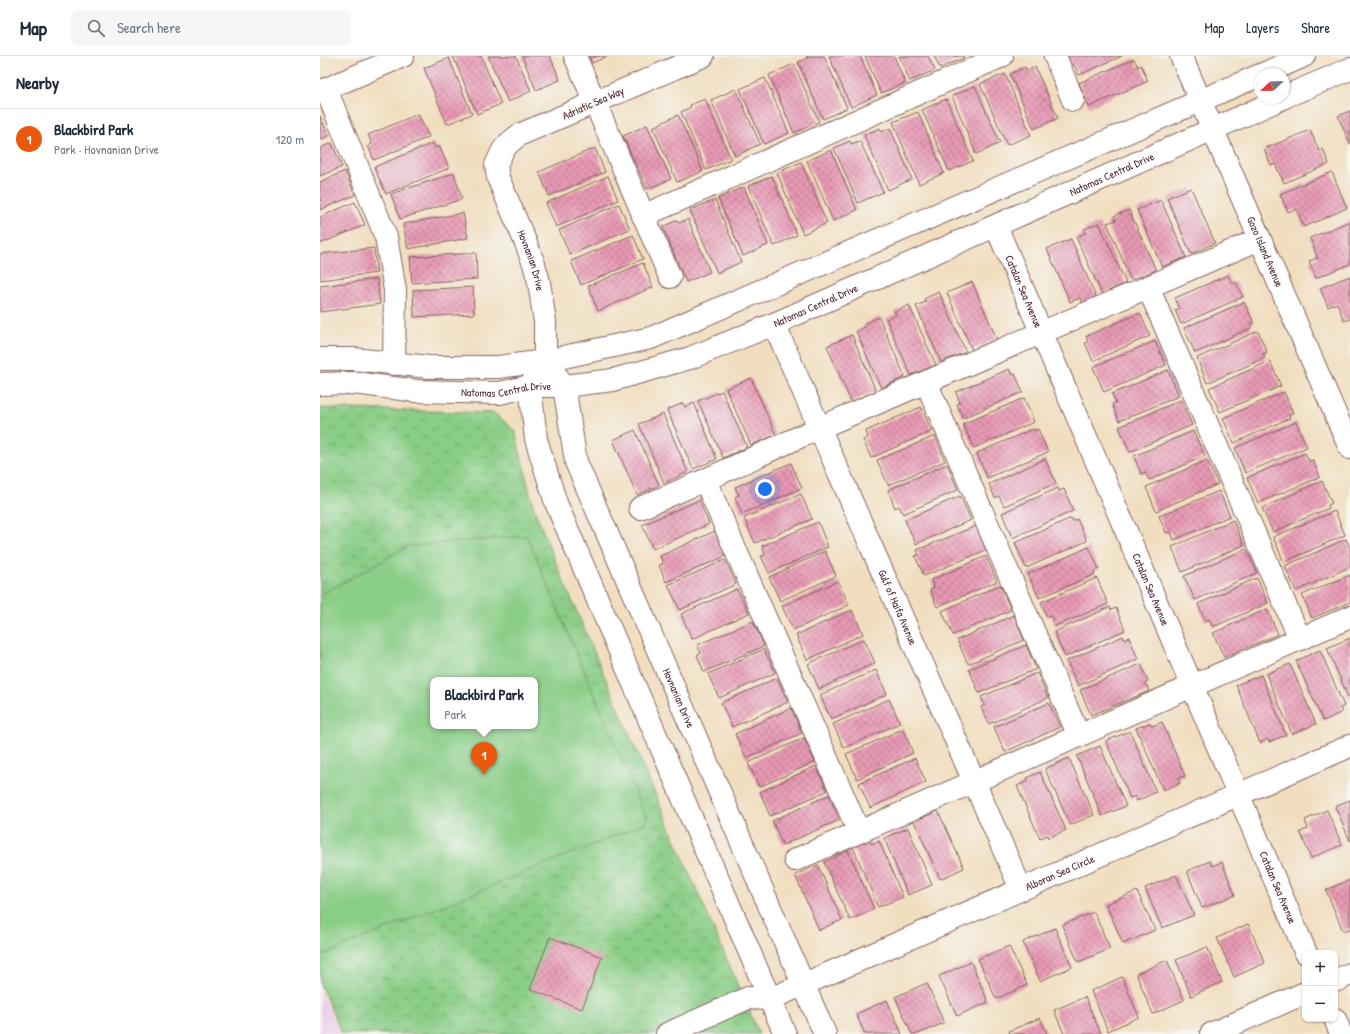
<!DOCTYPE html>
<html lang="en">
<head>
<meta charset="utf-8">
<style>
  :root { --surface:#fff; --page:#f6f6f7; --text:#1f2937; --muted:#747a83; --line:#e0e1e3; --accent:#ea580c }
  body { margin:0; font-family:"Patrick Hand",sans-serif; background:var(--page); color:var(--text) }
  .controls { position:absolute; right:12px; bottom:12px; display:grid; overflow:hidden; border-radius:8px; box-shadow:0 1px 3px #0004 }
  .controls button { width:36px; height:36px; display:grid; place-items:center; padding:0; border:0; border-bottom:1px solid var(--line); background:var(--surface); color:var(--text); font:20px sans-serif }
  .compass { position:absolute; left:934px; top:12px; width:36px; height:36px; border-radius:50%; background:var(--surface); box-shadow:0 1px 3px #0004; rotate:247deg }
  .you { position:absolute; left:445px; top:433px; width:14px; height:14px; margin:-10px; border:3px solid #fff; border-radius:50%; background:#1a73e8; box-shadow:0 0 0 6px #1a73e833 }
  .badge { display:grid; place-items:center; width:26px; height:26px; border-radius:50%; background:var(--accent); color:#fff; font-size:13px; font-weight:700 }
  .pin { position:absolute; translate:-50% -33px; filter:drop-shadow(0 1px 2px #0008) }
  .pin::after { content:''; position:absolute; top:21px; width:14px; height:12px; background:inherit; clip-path:polygon(0 0,100% 0,50% 100%) }
  .popup { position:absolute; left:110px; top:621px; width:108px; height:52px; box-sizing:border-box; display:grid; place-content:center; border-radius:8px; background:var(--surface); filter:drop-shadow(0 1px 3px #0005); font-size:13px; white-space:nowrap; color:var(--muted) }
  .popup b { font-size:15px; color:var(--text) }
  .popup::after { content:''; position:absolute; left:50%; top:100%; margin-left:-8px; border:8px solid transparent; border-top-color:var(--surface) }
  .list { margin:0; padding:0; list-style:none }
  h2 { display:flex; justify-content:space-between; align-items:center; height:52px; margin:0; padding:0 16px; font-size:17px }
  h2 small { font-size:13px; font-weight:400; color:var(--muted) }
  .list li { display:grid; grid-template-columns:26px 1fr auto; gap:12px; align-items:center; box-sizing:border-box; height:60px; padding:0 16px; border-top:1px solid var(--line) }
  .list b { display:block; font-size:15px; white-space:nowrap }
  .list p { margin:0; font-size:13px; white-space:nowrap; color:var(--muted) }
  .list em { font-size:13px; font-style:normal; color:var(--muted) }
  .icon { flex:none; width:22px; height:22px; fill:none; stroke:currentColor; stroke-width:2; stroke-linecap:round; stroke-linejoin:round }
  .map { position:relative; flex:none; width:1030px; height:978px; overflow:hidden }
  header { display:flex; align-items:center; gap:24px; box-sizing:border-box; height:56px; padding:0 20px; background:var(--surface); border-bottom:1px solid var(--line) }
  header strong { font-size:19px }
  nav { display:flex; gap:22px; margin-inline-start:auto; font-size:14px }
  .search { width:280px; height:36px; background:var(--page); display:flex; align-items:center; gap:10px; box-sizing:border-box; padding:0 14px; border-radius:8px; color:var(--muted); font-size:15px }
  main { display:flex }
  aside { flex:1; background:var(--surface) }
  .map>svg:first-child { display:block }
  .built { fill:#ebd1ec }
  .park { fill:url(#park-crowns); stroke:#6a7658; fill-rule:evenodd }
  .pitch { fill:#89cd86; stroke:#6a7658; fill-rule:evenodd }
  .building { fill:url(#building-cross-hatch) }
  .lines { fill:none; stroke-linecap:round; stroke-linejoin:round }
  .minor-casing { stroke:#84625f; stroke-width:24 }
  .minor { stroke:#fff; stroke-width:22 }
  .labels { text-anchor:middle; stroke-width:3; stroke-linejoin:round; paint-order:stroke }
  .street-label { font-size:11px; fill:#4a1f2b; stroke:#f6f6f2 }
</style>
</head>
<body>
<header>
<strong>Map</strong>
<div class="search"><svg class="icon" aria-label="search" viewBox="0 0 24 24"><circle cx="10" cy="10" r="6"/><path d="M15 15l6 6"/></svg>Search here</div>
<nav><a>Map</a><a>Layers</a><a>Share</a></nav>
</header>
<main>
<aside>
<h2>Nearby<small></small></h2>
<ul class="list">
<li><span class="badge">1</span><div><b>Blackbird Park</b><p>Park · Hovnanian Drive</p></div><em>120 m</em></li>
</ul>
</aside>
<div class="map">
<svg width="1030" height="978" viewBox="0 0 1030 978">
  <defs>
    <pattern id="park-crowns" width="20" height="18" patternUnits="userSpaceOnUse"><rect width="20" height="18" fill="#89cd86"/><path d="M2 6a3 3 0 1 1 6 0M12 15a3 3 0 1 1 6 0" fill="none" stroke="#72a66e"/></pattern>
    <pattern id="building-cross-hatch" width="8" height="8" patternUnits="userSpaceOnUse"><rect width="8" height="8" fill="#e89ab5"/><path d="M0 0l8 8M0 8l8-8" fill="none" stroke="#be7d93"/></pattern>
  </defs>
  <rect width="100%" height="100%" fill="#f6f6f2"/>
  <filter id="ink" filterUnits="userSpaceOnUse"><feTurbulence type="fractalNoise" baseFrequency=".025" numOctaves="2"/><feDisplacementMap in="SourceGraphic" scale="8" xChannelSelector="R" yChannelSelector="G"/><feConvolveMatrix kernelMatrix="1 2 1 2 8 2 1 2 1" color-interpolation-filters="sRGB"/></filter>
  <filter id="wash" filterUnits="userSpaceOnUse"><feTurbulence type="fractalNoise" baseFrequency=".012" numOctaves="4" result="noise"/><feDisplacementMap in="SourceGraphic" scale="16" xChannelSelector="R" yChannelSelector="G"/><feGaussianBlur stdDeviation="0.9" result="paint"/><feColorMatrix in="noise" values="0 0 0 0 0 0 0 0 0 0 0 0 0 0 0 0 0 1.4 0 .05"/><feComposite in="paint" operator="in"/></filter>
  <g filter="url(#wash)">
    <rect width="100%" height="100%" fill="#f1debf"/>
    <path class="built" d="M0 933 20 978H0Z"/>
    <path class="park" d="M0 352 174 357 195 375 214 453 237 510 439 978H22L0 928ZM113 624H215V670H113Z"/>
    <path class="pitch" d="M207 480 328 766 0 900V539L89 490ZM113 624H215V670H113Z"/>
    <g id="blocks">
      <path class="building" d="M133 0H161L181 48 157 58Z
        M168 0H196L211 35 188 46Z
        M202 0H230L240 24 216 34Z
        M269 0H288L272 7Z
        M486 0H504L527 52 503 63 478 6 488 2Z
        M509 0H540L557 39 531 51Z
        M545 0H574L585 27 561 37Z
        M579 0H608L615 14 590 25Z
        M614 0H643L644 2 620 12Z
        M746 0H802L759 19 754 9 750 10Z
        M129 2 152 58 127 68 104 12Z
        M814 3 818 11 821 9 828 25 769 51 759 27Z
        M474 8 499 66 474 77 449 19Z
        M705 11 706 15 715 11 738 62 714 73 690 18Z
        M685 18 711 79 687 89 660 28Z
        M445 22 469 77 444 88 420 33Z
        M655 30 680 87 656 98 632 40Z
        M416 33 440 88 415 100 391 44Z
        M385 43 411 103 386 114 361 56 371 51 370 49Z
        M626 43 653 105 629 115 602 54Z
        M1030 55V88L1018 60Z
        M598 56 624 117 599 128 573 66Z
        M98 58 109 81 54 104 48 90 52 88 48 79Z
        M358 59 383 115 357 126 333 71Z
        M0 60 9 80 0 84Z
        M327 69 351 123 327 133 303 80Z
        M560 72 561 76 570 72 592 123 568 134 544 79Z
        M990 74 999 95 1003 93 1009 108 964 127 955 108 951 109 944 93Z
        M530 85 531 88 540 85 563 136 538 147 514 92Z
        M12 87 22 111 0 120V92Z
        M113 87 115 92 119 90 129 112 66 138 54 111Z
        M275 92 285 116 229 140 219 116Z
        M511 94 537 154 513 165 487 105Z
        M481 106 507 167 483 178 457 117Z
        M25 115 35 139 0 154V126Z
        M1012 116 1027 152 984 171 976 153 968 156 960 138Z
        M134 117 142 143 80 163 71 138Z
        M288 120 298 144 236 171 226 147Z
        M452 120 477 179 454 190 428 130Z
        M424 131 448 189 423 200 398 142Z
        M871 132 895 187 871 198 847 142Z
        M395 144 421 206 397 217 370 154Z
        M841 144 866 201 842 211 817 154Z
        M35 146 45 169 0 188V161Z
        M299 148 310 173 250 199 239 174Z
        M809 154 836 214 811 224 787 167 796 164 794 160Z
        M143 157 148 182 88 193 83 168Z
        M368 163 390 216 366 226 343 171 357 164 359 167Z
        M1030 165V208L996 222 989 205 998 202 990 182Z
        M779 167 806 227 782 238 756 181 766 177 764 173Z
        M313 179 323 203 261 229 251 205Z
        M751 183 776 241 762 247 760 242 750 246 727 193Z
        M54 192 57 217 0 224V198Z
        M156 197 157 223 92 227 90 201Z
        M323 207 333 231 278 255 268 230Z
        M908 219 912 228 916 226 923 241 861 268 855 254 859 253 855 242Z
        M1030 220V263L1024 265 1017 247 1008 251 1000 232Z
        M57 223 60 248 0 256V230Z
        M652 226 677 283 652 294 627 237Z
        M153 231 154 258 94 261 93 234Z
        M619 236 646 296 621 306 596 250 606 246 604 243Z
        M924 246 934 267 930 269 931 272 875 297 864 272Z
        M589 249 616 309 591 319 566 263 576 259 574 256Z
        M820 257 830 280 773 305 765 287 768 286 766 280Z
        M559 261 585 321 561 332 536 275 545 271 544 268Z
        M938 275 947 296 943 298 945 302 887 327 877 302Z
        M532 279 556 335 531 346 507 290Z
        M835 285 846 309 784 336 773 311Z
        M950 305 961 330 900 356 889 332Z
        M689 313 692 319 695 318 703 336 643 362 637 348 640 347 636 336Z
        M848 314 859 340 799 365 792 348 796 347 792 338Z
        M431 322 456 379 431 389 406 333Z
        M402 335 427 391 403 402 378 345Z
        M964 336 973 357 969 359 970 362 914 387 903 362Z
        M704 342 714 366 654 392 643 368Z
        M861 344 872 369 810 396 799 371Z
        M363 347 365 351 374 347 397 403 373 413 347 354Z
        M601 351 612 375 551 402 543 384 548 382 546 375Z
        M343 358 368 416 344 427 319 368Z
        M976 366 987 391 925 417 915 392Z
        M713 373 714 375 718 373 728 396 667 422 657 397Z
        M315 374 339 429 317 439 293 384Z
        M873 375 885 400 829 424 825 416 821 418 814 400Z
        M615 380 625 405 568 429 557 404Z
        M985 397 989 405 993 404 1000 421 938 447 927 422Z
        M725 403 736 427 684 450 679 440 675 442 669 428Z
        M887 404 898 428 836 455 826 431Z
        M471 407 482 432 422 458 415 441 419 439 415 431Z
        M627 408 638 434 583 458 579 450 575 452 568 434Z
        M1002 425 1012 447 1008 449 1009 452 953 476 942 452Z
        M738 432 739 435 744 433 753 455 692 482 682 457Z
        M899 435 910 460 854 484 851 476 846 477 839 460Z
        M481 438 492 463 435 487 424 462Z
        M640 440 651 464 596 488 585 464Z
        M379 444 389 468 333 493 322 469Z
        M1015 455 1025 479 964 506 953 481Z
        M751 462 753 465 757 463 767 485 706 512 695 487Z
        M913 464 924 489 862 516 852 491Z
        M498 466 508 491 449 517 441 500 445 499 442 490Z
        M656 470 666 494 604 520 595 500 599 499 597 494Z
        M395 475 406 500 346 526 339 509 343 508 340 500Z
        M1026 483 1030 491V511L976 535 965 510Z
        M769 491 779 513 774 515 775 518 719 542 708 518Z
        M926 493 937 517 875 544 864 520Z
        M505 495 516 520 460 545 449 521Z
        M666 500 677 525 617 551 610 534 614 532 611 524Z
        M405 504 416 528 360 554 348 529Z
        M1030 519V546L992 562 982 539Z
        M777 522 788 548 735 570 731 560 727 561 721 546Z
        M937 522 948 547 893 571 889 563 885 565 878 548Z
        M518 525 529 549 473 574 462 550Z
        M680 529 691 554 633 579 622 555Z
        M417 533 429 557 372 583 361 558Z
        M790 551 791 554 796 552 805 574 745 601 734 576Z
        M947 553 958 578 904 601 893 577Z
        M532 554 543 578 487 604 476 579Z
        M694 559 704 584 648 608 637 584Z
        M433 565 444 590 384 616 377 599 381 597 377 589Z
        M803 580 804 583 809 581 818 603 758 630 747 605Z
        M1030 582V645L1007 592Z
        M544 583 555 607 499 633 488 608Z
        M706 589 716 613 659 637 649 613Z
        M444 593 455 617 399 642 388 618Z
        M1000 594 1024 650 1020 652 1022 656 1003 665 976 605Z
        M821 608 828 626 825 627 829 635 771 659 760 634Z
        M970 608 996 668 972 678 946 618Z
        M556 614 567 638 511 663 500 639Z
        M717 617 728 642 669 668 661 651 665 649 661 641Z
        M941 619 966 679 949 686 948 683 940 687 916 629Z
        M457 622 468 646 412 671 401 647Z
        M569 643 580 667 524 692 513 668Z
        M729 647 740 671 685 696 674 671Z
        M471 652 482 677 426 702 415 678Z
        M842 666 865 720 858 722 860 727 843 734 816 672 830 667 832 670Z
        M583 673 593 697 537 723 526 698Z
        M810 675 836 736 817 745 815 740 810 742 786 685Z
        M484 682 495 706 439 731 428 707Z
        M780 690 806 750 782 760 757 700Z
        M595 702 606 726 550 752 539 727Z
        M749 702 774 759 750 769 725 713Z
        M496 710 507 735 450 760 440 736Z
        M720 716 746 774 728 782 727 779 720 783 697 730 708 725 707 722Z
        M509 739 519 764 463 789 452 765Z
        M1030 744V785L1015 750Z
        M1007 754 1022 789 991 802 980 776 988 773 985 764Z
        M618 755 644 812 620 823 594 765Z
        M588 772 612 829 588 839 564 782Z
        M549 784 551 788 559 785 583 841 558 851 533 791Z
        M528 795 554 853 530 864 504 806Z
        M890 805 892 810 902 806 915 839 882 852 867 815Z
        M498 809 522 864 499 874 475 819Z
        M856 819 874 859 842 872 825 832Z
        M1030 824V873L1023 875 1006 834Z
        M817 835 835 874 803 888 786 848Z
        M774 856 790 893 758 906 742 869Z
        M928 868 945 907 914 921 897 882Z
        M735 872 752 911 720 925 703 886Z
        M230 881 282 901 262 953 210 933Z
        M689 890 707 929 676 943 658 903Z
        M887 891 902 926 871 940 856 904Z
        M847 904 864 944 833 958 816 918Z
        M651 906 668 946 637 960 619 920Z
        M802 921 819 961 788 975 771 935Z
        M607 927 624 967 598 978H592L575 941Z
        M765 941 781 978H744L734 954Z
        M567 944 582 978H545L536 958Z
        M720 962 727 978H690L689 975Z"/>
    </g>
  </g>
  <g filter="url(#ink)">
    <use href="#blocks" fill-opacity="0" stroke="#84625f" stroke-width="1"/>
    <g class="lines">
      <g class="minor-casing">
        <g id="minor">
          <path d="M255 0 350 221"/>
          <path id="s1" d="M383 0 199 79 189 87 183 94 176 109 178 122 205 185 214 208 219 226 225 266V305L210 330 216 383 236 447 381 784 465 978"/>
          <path d="M735 0 753 44"/>
          <path id="s2" d="M861 0 1030 392"/>
          <path d="M943 18 984 0"/>
          <path d="M964 41 1030 13"/>
          <path d="M323 160 682 0"/>
          <path id="s3" d="M676 170 986 897"/>
          <path d="M828 231 980 583"/>
          <path id="s4" d="M454 268 701 833"/>
          <path d="M0 303H33L109 311H178L225 305 331 282 940 19"/>
          <path d="M74 308 75 234 66 181 6 33 83 0"/>
          <path id="s5" d="M236 319 244 330 256 406 505 978"/>
          <path d="M606 326 759 680"/>
          <path id="s6" d="M0 328 34 327 97 335 180 337 210 330H244L293 324 370 302 454 268 963 42"/>
          <path d="M385 424 539 776"/>
          <path d="M320 452 385 424 499 372 940 183"/>
          <path d="M475 804 1030 561"/>
          <path d="M1015 925 1030 918"/>
          <path d="M1015 963 1021 978"/>
          <path id="s7" d="M347 978 428 942 450 943 1030 690"/>
          <path d="M891 978 985 937"/>
        </g>
      </g>
      <use href="#minor" class="minor"/>
    </g>
  </g>
  <g class="labels">
    <g class="street-label">
      <text transform="translate(273 47) rotate(-24)" y="4">Adriatic Sea Way</text>
      <text dy="4" stroke="none"><textPath href="#s6" startOffset="835">Natomas Central Drive</textPath></text>
      <text dy="4" stroke="none"><textPath href="#s2" startOffset="213">Gozo Island Avenue</textPath></text>
      <text dy="4" stroke="none"><textPath href="#s1" startOffset="341">Hovnanian Drive</textPath></text>
      <text dy="4" stroke="none"><textPath href="#s3" startOffset="71">Catalan Sea Avenue</textPath></text>
      <text dy="4" stroke="none"><textPath href="#s6" startOffset="511">Natomas Central Drive</textPath></text>
      <text dy="4" stroke="none"><textPath href="#s6" startOffset="187">Natomas Central Drive</textPath></text>
      <text dy="4" stroke="none"><textPath href="#s3" startOffset="395">Catalan Sea Avenue</textPath></text>
      <text dy="4" stroke="none"><textPath href="#s4" startOffset="309">Gulf of Haifa Avenue</textPath></text>
      <text dy="4" stroke="none"><textPath href="#s5" startOffset="348">Hovnanian Drive</textPath></text>
      <text dy="4" stroke="none"><textPath href="#s7" startOffset="427">Alboran Sea Circle</textPath></text>
      <text dy="4" stroke="none"><textPath href="#s3" startOffset="719">Catalan Sea Avenue</textPath></text>
    </g>
  </g>
</svg>
<div class="controls">
<button>+</button>
<button>−</button>
</div>
<svg class="compass" viewBox="-18 -18 36 36"><path d="M0-13l5 13h-10z" fill="#e53935"/><path d="M0 13l5-13h-10z" fill="#747a83"/></svg>
<div class="you"></div>
<div class="pin badge" style="left:164px;top:719px">1</div>
<div class="popup"><b>Blackbird Park</b>Park</div>
</div>
</main>
</body>
</html>
